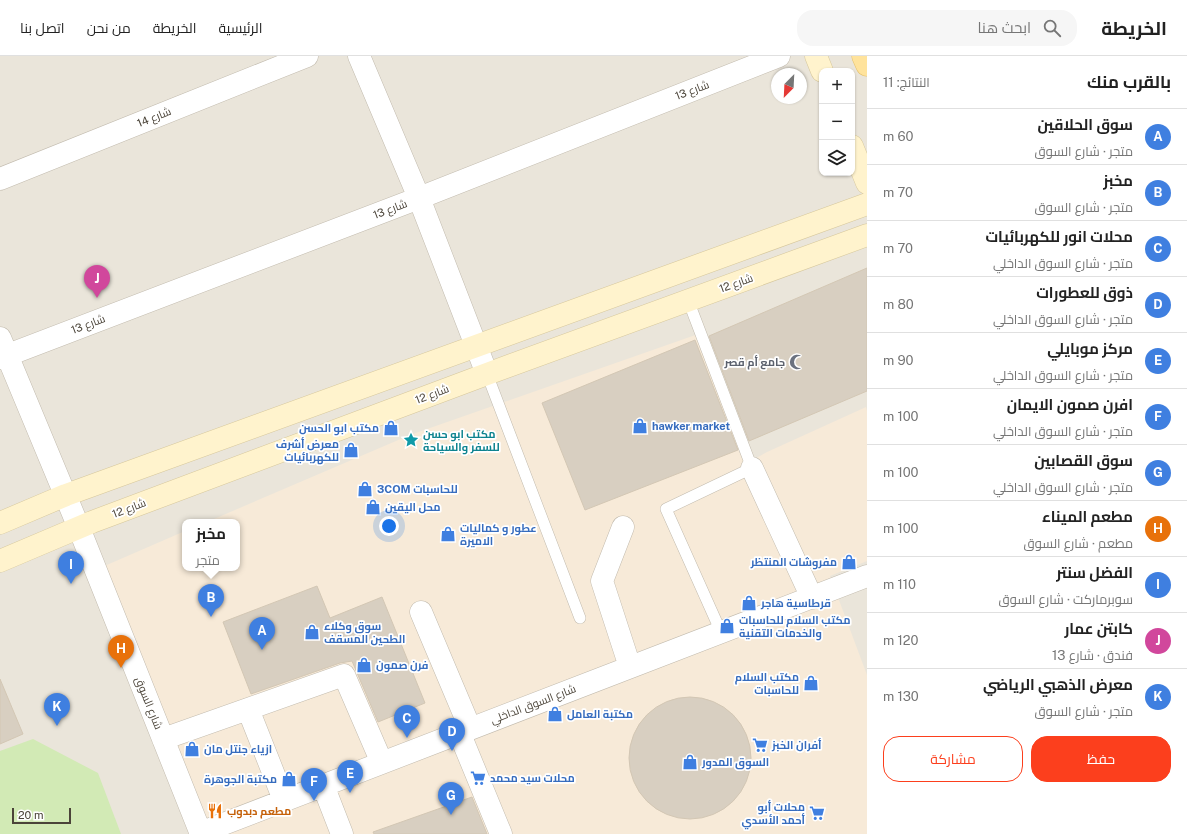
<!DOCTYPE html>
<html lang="ar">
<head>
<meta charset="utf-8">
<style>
  :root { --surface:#fff; --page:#f6f6f6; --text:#222; --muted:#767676; --line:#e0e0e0; --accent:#fc3f1d }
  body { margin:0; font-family:"Public Sans",Cairo,sans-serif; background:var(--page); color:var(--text); direction:rtl }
  .controls { position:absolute; right:12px; top:12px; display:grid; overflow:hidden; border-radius:8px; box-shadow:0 1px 3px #0004 }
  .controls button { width:36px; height:36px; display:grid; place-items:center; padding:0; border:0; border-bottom:1px solid var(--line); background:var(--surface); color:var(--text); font:20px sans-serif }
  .compass { position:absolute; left:771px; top:12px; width:36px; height:36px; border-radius:50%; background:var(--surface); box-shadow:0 1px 3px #0004; rotate:204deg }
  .scale { position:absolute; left:12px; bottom:10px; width:59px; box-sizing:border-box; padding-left:4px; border:2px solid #4b4439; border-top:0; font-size:11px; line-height:14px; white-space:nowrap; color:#4b4439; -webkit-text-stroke:3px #fff; paint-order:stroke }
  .you { position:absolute; left:389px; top:470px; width:14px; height:14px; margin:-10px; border:3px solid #fff; border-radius:50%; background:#1a73e8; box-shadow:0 0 0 6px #1a73e833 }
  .badge { display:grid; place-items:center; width:26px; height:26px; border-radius:50%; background:var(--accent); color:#fff; font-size:13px; font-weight:700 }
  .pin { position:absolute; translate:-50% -33px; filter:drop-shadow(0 1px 2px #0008) }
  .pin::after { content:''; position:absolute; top:21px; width:14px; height:12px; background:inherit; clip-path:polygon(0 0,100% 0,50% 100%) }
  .popup { position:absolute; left:182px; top:463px; width:58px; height:52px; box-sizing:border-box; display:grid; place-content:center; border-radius:8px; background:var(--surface); filter:drop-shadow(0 1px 3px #0005); font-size:13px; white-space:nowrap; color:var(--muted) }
  .popup b { font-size:15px; color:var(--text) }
  .popup::after { content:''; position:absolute; left:50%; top:100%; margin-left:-8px; border:8px solid transparent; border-top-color:var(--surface) }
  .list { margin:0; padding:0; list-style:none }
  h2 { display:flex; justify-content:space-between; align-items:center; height:52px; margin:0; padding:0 16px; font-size:17px }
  h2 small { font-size:13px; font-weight:400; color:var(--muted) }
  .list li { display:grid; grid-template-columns:26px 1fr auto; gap:12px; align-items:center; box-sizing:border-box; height:56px; padding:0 16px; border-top:1px solid var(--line) }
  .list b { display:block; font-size:15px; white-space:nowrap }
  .list p { margin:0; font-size:13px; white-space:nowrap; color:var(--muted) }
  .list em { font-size:13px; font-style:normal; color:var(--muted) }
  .actions { display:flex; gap:8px; padding:12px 16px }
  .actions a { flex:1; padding:9px 0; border:1px solid var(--accent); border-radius:16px; text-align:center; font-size:14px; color:var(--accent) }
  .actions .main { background:var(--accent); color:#fff }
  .icon { flex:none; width:22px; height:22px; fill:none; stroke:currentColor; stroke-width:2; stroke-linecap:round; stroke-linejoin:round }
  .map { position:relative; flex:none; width:867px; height:778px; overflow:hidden; direction:ltr }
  header { display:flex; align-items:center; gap:24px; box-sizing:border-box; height:56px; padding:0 20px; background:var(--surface); border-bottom:1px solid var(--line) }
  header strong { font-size:19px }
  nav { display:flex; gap:22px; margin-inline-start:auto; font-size:14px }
  .search { width:280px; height:36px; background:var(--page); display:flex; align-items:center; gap:10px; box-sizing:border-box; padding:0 14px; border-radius:16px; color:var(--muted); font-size:15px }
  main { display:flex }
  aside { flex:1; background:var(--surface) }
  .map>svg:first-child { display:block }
  .residential { fill:#eae5da; fill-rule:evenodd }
  .commercial { fill:#f7ead8 }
  .green { fill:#d2eab5 }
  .building { fill:#d8cfc1; stroke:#d3c7b4 }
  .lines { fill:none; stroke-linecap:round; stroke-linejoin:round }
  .lane-casing { stroke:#c2bbae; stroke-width:12 }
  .street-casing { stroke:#c2bbae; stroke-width:23 }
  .secondary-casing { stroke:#d6c79b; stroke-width:23 }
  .primary-casing { stroke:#e6c16a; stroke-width:23 }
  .lane { stroke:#fff; stroke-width:11 }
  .street { stroke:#fff; stroke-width:22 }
  .secondary { stroke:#fff3cd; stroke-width:22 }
  .primary { stroke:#ffe39c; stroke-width:22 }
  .labels { text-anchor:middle; stroke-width:3.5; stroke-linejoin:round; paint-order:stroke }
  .street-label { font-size:11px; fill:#4b4439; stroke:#fff }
  .worship-label { font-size:11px; font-weight:bold; fill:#5b616d; stroke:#fff; text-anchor:end }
  .shop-label { font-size:11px; font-weight:bold; fill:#366cbe; stroke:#fff; text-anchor:start }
  .culture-label { font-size:11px; font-weight:bold; fill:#0d838f; stroke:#fff; text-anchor:start }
  .food-label { font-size:11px; font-weight:bold; fill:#c56008; stroke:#fff; text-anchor:start }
</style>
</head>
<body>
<header>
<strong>الخريطة</strong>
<div class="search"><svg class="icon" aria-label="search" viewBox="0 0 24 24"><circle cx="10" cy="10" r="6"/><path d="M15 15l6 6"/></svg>ابحث هنا</div>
<nav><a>الرئيسية</a><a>الخريطة</a><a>من نحن</a><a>اتصل بنا</a></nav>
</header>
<main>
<aside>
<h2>بالقرب منك<small>النتائج: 11</small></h2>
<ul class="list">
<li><span class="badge" style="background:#3f7fe0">A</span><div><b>سوق الحلاقين</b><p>متجر · شارع السوق</p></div><em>60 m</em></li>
<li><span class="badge" style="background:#3f7fe0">B</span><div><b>مخبز</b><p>متجر · شارع السوق</p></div><em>70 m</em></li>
<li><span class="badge" style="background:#3f7fe0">C</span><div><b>محلات انور للكهربائيات</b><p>متجر · شارع السوق الداخلي</p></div><em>70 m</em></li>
<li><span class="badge" style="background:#3f7fe0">D</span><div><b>ذوق للعطورات</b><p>متجر · شارع السوق الداخلي</p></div><em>80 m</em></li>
<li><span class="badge" style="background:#3f7fe0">E</span><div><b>مركز موبايلي</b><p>متجر · شارع السوق الداخلي</p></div><em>90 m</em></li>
<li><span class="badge" style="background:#3f7fe0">F</span><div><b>افرن صمون الايمان</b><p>متجر · شارع السوق الداخلي</p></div><em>100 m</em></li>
<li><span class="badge" style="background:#3f7fe0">G</span><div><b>سوق القصابين</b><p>متجر · شارع السوق الداخلي</p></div><em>100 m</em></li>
<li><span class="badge" style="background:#e8710a">H</span><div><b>مطعم الميناء</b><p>مطعم · شارع السوق</p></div><em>100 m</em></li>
<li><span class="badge" style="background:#3f7fe0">I</span><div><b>الفضل سنتر</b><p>سوبرماركت · شارع السوق</p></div><em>110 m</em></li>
<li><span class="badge" style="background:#d1479c">J</span><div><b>كابتن عمار</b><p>فندق · شارع 13</p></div><em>120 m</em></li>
<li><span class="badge" style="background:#3f7fe0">K</span><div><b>معرض الذهبي الرياضي</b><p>متجر · شارع السوق</p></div><em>130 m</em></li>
</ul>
<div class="actions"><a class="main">حفظ</a><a>مشاركة</a></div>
</aside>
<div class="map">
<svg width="867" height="778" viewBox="0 0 867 778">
  <rect width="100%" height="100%" fill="#f6f3ec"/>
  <path class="residential" d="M0 0H867V778H0ZM822 15H852V117H822ZM777 18H801V42H777ZM185 466H237V512H185Z"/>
  <path class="commercial" d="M704 276 749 406 767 396 866 351 867 355V505L830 520 867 619V778H189L86 518 185 475V512H237V466H207L410 379Z"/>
  <path class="green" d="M33 683 98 717 121 778H0V695Z"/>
  <path class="building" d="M867 212V335L749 385 709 280Z
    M695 284 738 394 585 454 542 347Z
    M317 530 330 562 382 541 425 647 378 666 352 605 340 607 251 638 223 566Z
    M0 623 23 678 0 688Z
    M629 702a61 61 0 1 1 122 0a61 61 0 1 1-122 0Z
    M472 741 487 778H374L373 776Z"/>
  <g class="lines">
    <g class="lane-casing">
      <path id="lane" d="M688 244 752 412 666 453 721 576
        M487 318 580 562"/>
    </g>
    <g class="street-casing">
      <path id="street" d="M359 0 419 142 487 318
        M0 123 307 0
        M0 282 79 472 201 778
        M0 302 419 142 779 0
        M752 412 812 542
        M623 471 602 525 630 611
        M421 556 470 672
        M248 653 284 744
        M459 676 501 778
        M163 683 344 619 382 707
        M323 729 342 778
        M200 777 867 520"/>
    </g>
    <g class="secondary-casing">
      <path id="secondary" d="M816 0 822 15
        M852 90 867 127
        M0 467 66 439 867 148
        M0 505 92 466 487 318 867 179"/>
    </g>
    <g class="primary-casing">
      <path id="primary" d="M863 0 867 9"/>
    </g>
    <use href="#lane" class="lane"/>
    <use href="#street" class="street"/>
    <use href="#secondary" class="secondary"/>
    <use href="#primary" class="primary"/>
  </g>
  <defs>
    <g id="mosque-bare" transform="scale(1.2)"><path d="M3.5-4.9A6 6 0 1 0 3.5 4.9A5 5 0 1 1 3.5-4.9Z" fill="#6b7280" stroke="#fff" stroke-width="2.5" paint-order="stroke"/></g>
    <g id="shop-bare" transform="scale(1.2)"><path d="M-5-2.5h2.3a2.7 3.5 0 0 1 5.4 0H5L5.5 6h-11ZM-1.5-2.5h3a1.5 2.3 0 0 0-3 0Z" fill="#3f7fe0" stroke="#fff" stroke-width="2.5" paint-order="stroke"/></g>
    <g id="sight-bare" transform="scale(1.2)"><path d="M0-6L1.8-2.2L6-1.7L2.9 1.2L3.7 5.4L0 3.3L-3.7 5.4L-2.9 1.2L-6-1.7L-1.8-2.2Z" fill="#0f9aa8" stroke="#fff" stroke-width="2.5" paint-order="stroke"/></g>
    <g id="supermarket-bare" transform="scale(1.2)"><path d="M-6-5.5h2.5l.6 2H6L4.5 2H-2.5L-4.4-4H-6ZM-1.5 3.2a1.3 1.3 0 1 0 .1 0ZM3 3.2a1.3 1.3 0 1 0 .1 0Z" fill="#3f7fe0" stroke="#fff" stroke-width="2.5" paint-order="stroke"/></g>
    <g id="restaurant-bare" transform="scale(1.2)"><path d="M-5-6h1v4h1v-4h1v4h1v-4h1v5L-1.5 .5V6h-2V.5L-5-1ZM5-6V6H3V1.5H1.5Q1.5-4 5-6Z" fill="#e8710a" stroke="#fff" stroke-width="2.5" paint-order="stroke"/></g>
  </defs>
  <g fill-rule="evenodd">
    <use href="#mosque-bare" x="797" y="306"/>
    <use href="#shop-bare" x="640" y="370"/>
    <use href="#shop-bare" x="391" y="372"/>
    <use href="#sight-bare" x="411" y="384"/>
    <use href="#shop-bare" x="351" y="394"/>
    <use href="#shop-bare" x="365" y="433"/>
    <use href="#shop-bare" x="373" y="451"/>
    <use href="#shop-bare" x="448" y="478"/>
    <use href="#shop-bare" x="849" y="506"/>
    <use href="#shop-bare" x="749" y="547"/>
    <use href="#shop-bare" x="727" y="570"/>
    <use href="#shop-bare" x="312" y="576"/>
    <use href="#shop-bare" x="364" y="609"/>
    <use href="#shop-bare" x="811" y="627"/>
    <use href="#shop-bare" x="555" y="658"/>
    <use href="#supermarket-bare" x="760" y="689"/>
    <use href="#shop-bare" x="192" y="693"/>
    <use href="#shop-bare" x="690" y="706"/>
    <use href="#supermarket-bare" x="478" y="722"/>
    <use href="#shop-bare" x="289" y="723"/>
    <use href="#restaurant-bare" x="215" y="755"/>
    <use href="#supermarket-bare" x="817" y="757"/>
  </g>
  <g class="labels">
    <g class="street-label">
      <text transform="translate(692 34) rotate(-21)" y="4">شارع 13</text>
      <text transform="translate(154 61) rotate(-22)" y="4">شارع 14</text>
      <text transform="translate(390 153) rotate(-21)" y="4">شارع 13</text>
      <text transform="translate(736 227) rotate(-20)" y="4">شارع 12</text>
      <text transform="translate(88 268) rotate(-21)" y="4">شارع 13</text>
      <text transform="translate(432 338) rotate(-21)" y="4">شارع 12</text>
      <text transform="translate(129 452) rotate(-21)" y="4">شارع 12</text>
      <text transform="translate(149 647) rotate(68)" y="4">شارع السوق</text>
      <text transform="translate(533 648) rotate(-21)" y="4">شارع السوق الداخلي</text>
    </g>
    <g class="worship-label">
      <text x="785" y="310">جامع أم قصر</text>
    </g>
    <g class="shop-label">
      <text x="652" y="374">hawker market</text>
      <text x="379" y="376" text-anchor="end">مكتب ابو الحسن</text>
      <text x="339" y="392" text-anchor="end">معرض أشرف<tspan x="339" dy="13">للكهربائيات</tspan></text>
      <text x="377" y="437">3COM للحاسبات</text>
      <text x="385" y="455">محل اليقين</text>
      <text x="460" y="476">عطور و كماليات<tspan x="460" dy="13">الاميرة</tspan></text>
      <text x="837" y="510" text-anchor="end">مفروشات المنتظر</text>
      <text x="761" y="551">قرطاسية هاجر</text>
      <text x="739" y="568">مكتب السلام للحاسبات<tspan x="739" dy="13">والخدمات التقنية</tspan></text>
      <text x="324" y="574">سوق وكلاء<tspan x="324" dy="13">الطحين المسقف</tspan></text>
      <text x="376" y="613">فرن صمون</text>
      <text x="799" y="625" text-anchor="end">مكتب السلام<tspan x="799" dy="13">للحاسبات</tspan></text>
      <text x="567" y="662">مكتبة العامل</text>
      <text x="772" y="693">أفران الخبز</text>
      <text x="204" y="697">ازياء جنتل مان</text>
      <text x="702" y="710">السوق المدور</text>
      <text x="490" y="726">محلات سيد محمد</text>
      <text x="277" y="727" text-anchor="end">مكتبة الجوهرة</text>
      <text x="805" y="755" text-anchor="end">محلات أبو<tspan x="805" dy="13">أحمد الأسدي</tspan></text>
    </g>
    <g class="culture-label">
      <text x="423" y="382">مكتب ابو حسن<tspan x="423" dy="13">للسفر والسياحة</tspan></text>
    </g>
    <g class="food-label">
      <text x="227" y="759">مطعم دبدوب</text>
    </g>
  </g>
</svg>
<div class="controls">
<button>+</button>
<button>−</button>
<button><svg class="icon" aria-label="layers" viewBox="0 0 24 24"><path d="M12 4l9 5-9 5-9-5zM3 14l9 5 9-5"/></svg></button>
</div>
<svg class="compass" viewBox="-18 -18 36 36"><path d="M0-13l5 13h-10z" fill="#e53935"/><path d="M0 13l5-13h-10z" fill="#767676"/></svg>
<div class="scale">20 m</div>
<div class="you"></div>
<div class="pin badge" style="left:262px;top:594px;background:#3f7fe0">A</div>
<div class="pin badge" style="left:211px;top:561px;background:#3f7fe0">B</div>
<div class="popup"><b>مخبز</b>متجر</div>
<div class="pin badge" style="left:407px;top:682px;background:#3f7fe0">C</div>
<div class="pin badge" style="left:452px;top:695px;background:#3f7fe0">D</div>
<div class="pin badge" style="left:350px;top:737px;background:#3f7fe0">E</div>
<div class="pin badge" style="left:314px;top:745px;background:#3f7fe0">F</div>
<div class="pin badge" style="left:451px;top:759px;background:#3f7fe0">G</div>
<div class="pin badge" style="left:121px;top:612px;background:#e8710a">H</div>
<div class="pin badge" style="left:71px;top:528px;background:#3f7fe0">I</div>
<div class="pin badge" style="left:97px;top:242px;background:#d1479c">J</div>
<div class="pin badge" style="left:57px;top:670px;background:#3f7fe0">K</div>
</div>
</main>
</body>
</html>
